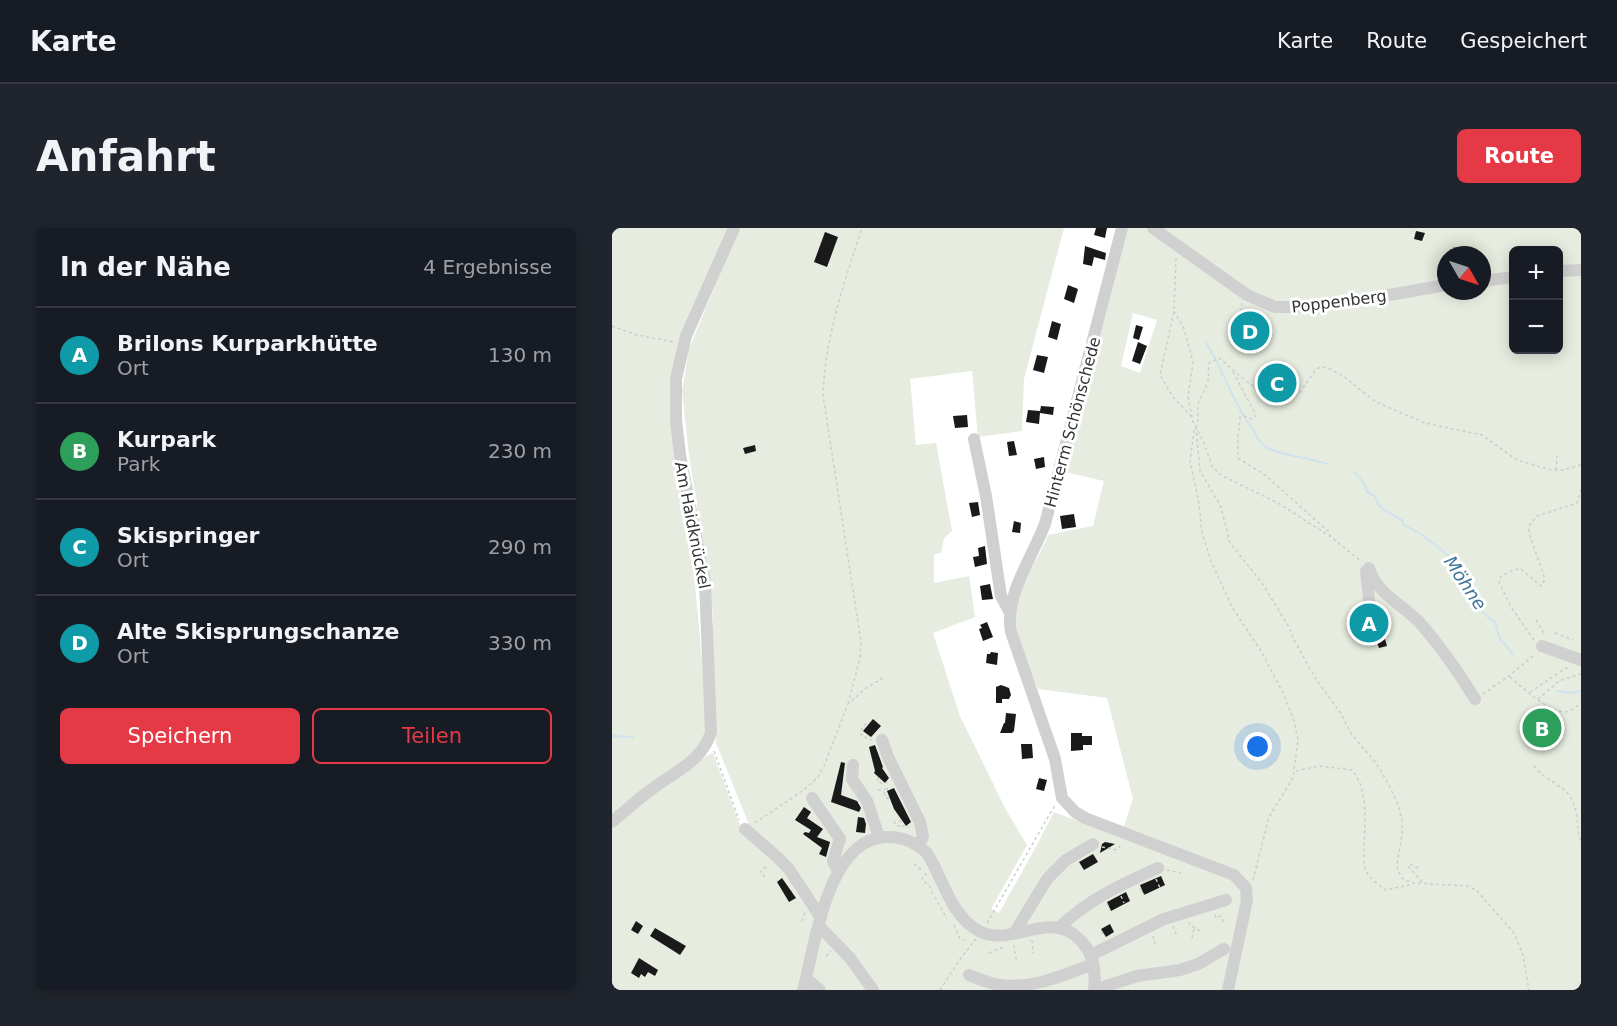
<!DOCTYPE html>
<html lang="de">
<head>
<meta charset="utf-8">
<style>
  :root { --surface:#171b24; --page:#20242c; --text:#f1f3f6; --muted:#9ea1a6; --line:#363941; --accent:#e63946 }
  body { margin:0; font-family:"DejaVu Sans",sans-serif; background:var(--page); color:var(--text) }
  .controls { position:absolute; right:18px; top:18px; display:grid; overflow:hidden; border-radius:9px; box-shadow:0 3px 15px #0003 }
  .controls button { width:54px; height:54px; display:grid; place-items:center; padding:0; border:0; border-bottom:2px solid var(--line); background:var(--surface); color:var(--text); font:30px sans-serif }
  .compass { position:absolute; left:825px; top:18px; width:54px; height:54px; border-radius:50%; background:var(--surface); box-shadow:0 3px 15px #0003; rotate:129deg }
  .you { position:absolute; left:646px; top:519px; width:21px; height:21px; margin:-15px; border:4px solid #fff; border-radius:50%; background:#1a73e8; box-shadow:0 0 0 9px #1a73e833 }
  .badge { display:grid; place-items:center; width:39px; height:39px; border-radius:50%; background:var(--accent); color:#fff; font-size:20px; font-weight:700 }
  .pin { position:absolute; translate:-50% -50%; border:3px solid #fff; box-shadow:0 2px 6px #0006 }
  .list { margin:0; padding:0; list-style:none }
  h2 { display:flex; justify-content:space-between; align-items:center; height:78px; margin:0; padding:0 24px; font-size:26px }
  h2 small { font-size:20px; font-weight:400; color:var(--muted) }
  .list li { display:grid; grid-template-columns:39px 1fr auto; gap:18px; align-items:center; box-sizing:border-box; height:96px; padding:0 24px; border-top:2px solid var(--line) }
  .list b { display:block; font-size:22px; white-space:nowrap }
  .list p { margin:0; font-size:20px; white-space:nowrap; color:var(--muted) }
  .list em { font-size:20px; font-style:normal; color:var(--muted) }
  .actions { display:flex; gap:12px; padding:18px 24px }
  .actions a { flex:1; padding:14px 0; border:2px solid var(--accent); border-radius:9px; text-align:center; font-size:21px; color:var(--accent) }
  .actions .main { background:var(--accent); color:#fff }
  .map { position:relative; flex:none; width:969px; height:762px; overflow:hidden; border-radius:9px }
  header { display:flex; align-items:center; gap:36px; box-sizing:border-box; height:84px; padding:0 30px; background:var(--surface); border-bottom:2px solid var(--line) }
  header strong { font-size:28px }
  nav { display:flex; gap:33px; margin-inline-start:auto; font-size:21px }
  .intro { display:flex; align-items:center; justify-content:space-between; box-sizing:border-box; height:144px; padding:0 36px }
  h1 { margin:0; font-size:42px }
  .button { padding:15px 27px; border-radius:9px; background:var(--accent); color:#fff; font-size:21px; font-weight:700 }
  main { display:flex; gap:36px; padding:0 36px }
  aside { flex:1; background:var(--surface); border-radius:9px; box-shadow:0 3px 15px #0003 }
  .map>svg:first-child { display:block }
  .green { fill:#e6ecdf; fill-rule:evenodd }
  .lines { fill:none; stroke-linecap:round; stroke-linejoin:round }
  .stream { stroke:#cfe2ee; stroke-width:2 }
  .building { fill:#1a1a1a }
  .path { stroke:#cdcdcd; stroke-width:1.5; stroke-dasharray:3 3; stroke-linecap:butt }
  .minor { stroke:#d0d0d0; stroke-width:12 }
  .labels { text-anchor:middle; stroke-width:6; stroke-linejoin:round; paint-order:stroke }
  .street-label { font-size:16px; fill:#333; stroke:#fff }
  .water-label { font-size:18px; font-style:italic; fill:#3f7597; stroke:#fff }
</style>
</head>
<body>
<header>
<strong>Karte</strong>
<nav><a>Karte</a><a>Route</a><a>Gespeichert</a></nav>
</header>
<div class="intro"><h1>Anfahrt</h1><a class="button">Route</a></div>
<main>
<aside>
<h2>In der Nähe<small>4 Ergebnisse</small></h2>
<ul class="list">
<li><span class="badge" style="background:#0f9aa8">A</span><div><b>Brilons Kurparkhütte</b><p>Ort</p></div><em>130 m</em></li>
<li><span class="badge" style="background:#2e9e5b">B</span><div><b>Kurpark</b><p>Park</p></div><em>230 m</em></li>
<li><span class="badge" style="background:#0f9aa8">C</span><div><b>Skispringer</b><p>Ort</p></div><em>290 m</em></li>
<li><span class="badge" style="background:#0f9aa8">D</span><div><b>Alte Skisprungschanze</b><p>Ort</p></div><em>330 m</em></li>
</ul>
<div class="actions"><a class="main">Speichern</a><a>Teilen</a></div>
</aside>
<div class="map">
<svg width="969" height="762" viewBox="0 0 969 762">
  <rect width="100%" height="100%" fill="#fff"/>
  <path class="green" d="M0 0H118L69 114 66 242 70 273 68 274 69 283 82 345 95 489 91 511 83 525 0 587Z
    M127 0H452L412 151 410 203 366 209 360 143 298 151 304 217 324 215 340 303 332 310 329 325 322 326V355L357 348 363 389 321 405 348 488 393 580 415 617 379 681 387 685 425 617 442 584 623 652 631 662 611 762H0V600C32 572 62 543 101 525L129 600 138 599 104 515 101 454V384L77 227 70 163 77 121Z
    M516 0H537L648 77 834 63H870V57L901 53 902 122H946L947 48 969 45V762H620L635 655 511 601 521 571 495 470 426 461C413 430 394 395 409 362 416 343 429 326 436 307L481 298 492 253 453 244ZM521 85 545 92 528 145 509 138Z
    M547 0H969V38L947 39 946 22H902L901 45 870 49V27H834V54L686 76 651 72Z"/>
  <g class="lines">
    <path class="stream" d="M0 5 8 0
      M594 115C612 142 620 174 640 200 645 208 647 216 657 221 676 229 696 229 715 236
      M743 244 753 257 755 264 763 268 766 276 772 282 790 292 791 296 810 307 836 327 847 342 855 361 867 374 870 384 883 394 888 411 901 426
      M946 463 960 465 969 463
      M0 508 21 509"/>
  </g>
  <path class="building" d="M484 0H495L493 10 482 7Z
    M804 3 813 5 810 13 802 11Z
    M213 4 226 9 215 39 202 34Z
    M473 18 494 25 493 32 482 29 480 38 471 36Z
    M456 57 466 61 462 75 452 71Z
    M440 93 449 96 445 112 436 109Z
    M524 97 531 99 527 112 521 110Z
    M526 114 535 118 528 136 520 133Z
    M425 127 436 129 432 145 421 142Z
    M672 158 675 165 665 169 663 162Z
    M429 178 442 179 441 187 428 185 427 196 414 194 416 182 428 183Z
    M355 187 356 199 343 200 341 188Z
    M402 213 405 227 397 228 395 214Z
    M143 217 144 223 133 226 131 220Z
    M432 229 433 239 424 241 422 231Z
    M366 274 368 287 360 289 357 275Z
    M462 286 464 299 450 301 448 288Z
    M402 293 409 295 408 305 400 304Z
    M373 318 375 336 363 339 361 329 367 328 366 320Z
    M378 356 381 371 370 372 368 358Z
    M752 387 758 390 764 387 768 406 756 410 748 388Z
    M375 394 381 409 371 413 367 401 370 400 368 397Z
    M772 408 775 418 767 420 764 411Z
    M379 424 386 425 385 437 374 435 375 426H378Z
    M389 457 397 460 399 467 397 471H390V475H384V459Z
    M394 485 404 486 402 503 400 505H388L392 495H393Z
    M261 491 269 498 259 509 251 503Z
    M459 505H470V508H480V517H471V522L459 523Z
    M409 516H420L421 530 410 531Z
    M263 517 271 539 270 540 277 550 273 555 262 545 263 543 257 519Z
    M229 534 233 535 229 567 245 573 249 580 247 584 219 574Z
    M427 550 435 552 432 563 424 561Z
    M282 560 299 594 294 598 282 581 275 563Z
    M192 579 199 584 195 590 211 601 205 609 218 614 214 629 207 626 210 620 191 606 193 604 197 605 199 602 183 592Z
    M246 589 252 590 254 596 253 605 244 604Z
    M493 614 503 616 488 625 490 616Z
    M481 626 486 634 472 642 467 634Z
    M549 648 553 657 532 667 528 657Z
    M170 650 184 670 177 674 165 654Z
    M514 664 518 673 499 683 495 674Z
    M24 693 31 698 26 706 19 702Z
    M498 696 502 704 494 709 489 701Z
    M43 700 74 718 68 727 38 708Z
    M27 730 46 742 43 748 36 744 33 749 29 746 27 750 19 745Z"/>
  <g class="lines">
    <path class="path" d="M564 30 562 83 548 147 561 169 580 189
      M630 75 629 82 636 100
      M562 83 572 101 581 134 576 169 581 194 592 215 600 238 609 247 666 275 719 309 750 334
      M0 98 25 107 62 114
      M621 144 643 185V189L640 191 632 188 628 189 626 209V230L653 247 716 303 719 309
      M661 161 666 159 669 165
      M584 199 588 243 609 279 618 315 650 355 677 399 682 412 705 453 728 484 740 507 764 535 777 557 787 579 790 593V607L785 636 786 643 791 651 801 655 855 658 864 662 902 705 911 727 917 762
      M944 242 945 228
      M924 392 933 407
      M943 405 961 412
      M922 412 899 379 887 354 889 348 901 342 909 341 929 358 933 351 917 305V298L925 288 965 275 969 262
      M898 449C911 460 934 482 952 484 958 484 964 479 969 475
      M918 464 954 440H959
      M871 466 897 448 922 427
      M926 471 947 453 969 446
      M236 476 248 430 249 414 211 167C213 109 232 55 250 0
      M254 495 248 504 250 508 260 512
      M102 523 127 592
      M922 538C932 552 953 557 960 572 967 585 964 601 969 614
      M684 543 707 538 740 542C757 561 753 597 752 620 752 627 751 636 754 643 757 650 768 658 774 662L801 656
      M266 550 265 553 271 556 277 553
      M266 562 273 561
      M277 570H274L272 564 278 558
      M288 592 290 598 297 599
      M282 593 285 598H289
      M143 595 193 561 206 549 212 538 236 476 254 460 271 450
      M490 619 505 622 508 618
      M302 636 308 641 310 640
      M806 640 798 636 796 638 810 654
      M555 642 569 645
      M315 646 311 647 310 651 318 659 321 666
      M153 649 148 644 156 637
      M544 651 548 660
      M641 652 657 589 681 550 686 512 682 493 672 467 649 423 620 379 599 333 590 305 587 275 578 234 582 203 586 194V176L596 154 597 135 607 130 634 153 661 171 687 166 704 141 709 139 716 140 731 148 764 174 813 195 870 207 905 232 939 242H951L969 237
      M528 660 532 667
      M509 668 512 675
      M323 669 335 691
      M495 676 498 682
      M603 687 604 690 609 688 612 695
      M190 693 193 684
      M577 694 578 697 588 703
      M375 695 443 577
      M342 697 348 711 353 712
      M561 698 565 708
      M489 704 493 709
      M541 708 543 716
      M580 710 582 700
      M420 712 421 725
      M402 717 404 731H407
      M377 725 392 719V717
      M214 728 219 723
      M328 762 349 730 364 711"/>
    <path class="minor" d="M510 0 433 296C420 330 392 368 399 404L443 531 450 570 463 584 473 590 622 647 634 660 635 672 616 762
      M541 0 635 67 663 79H687L754 71 834 57
      M946 43 969 42
      M870 53 902 49
      M362 211 374 268 389 368 397 383
      M757 340C766 368 790 375 809 396 829 419 847 445 863 471
      M754 343 758 382
      M930 418 969 432
      M270 512 276 529 308 594 311 609 306 617
      M241 537 240 551 255 573 267 609
      M200 570 228 611 221 633 226 643
      M0 594C13 583 26 571 40 561 63 543 90 534 99 504L93 354 68 227 64 192V151L74 108 122 0
      M133 601 165 629 177 641 209 690
      M207 698 238 730 261 762
      M447 700C475 672 510 656 546 640
      M403 704 435 651 454 632 481 616
      M479 727 552 691 614 672
      M357 747C367 751 378 756 389 757 421 761 452 747 481 736
      M194 750 208 762
      M191 762C203 718 215 612 273 609 290 608 302 614 315 625 331 650 339 690 369 704 402 719 439 679 470 714 482 727 484 745 482 762
      M482 762 525 748 568 742 586 736 612 721"/>
  </g>
  <g class="labels">
    <g class="street-label">
      <text transform="translate(727 73) rotate(-7)" y="6">Poppenberg</text>
      <text transform="translate(460 194) rotate(-75)" y="6">Hinterm Schönschede</text>
      <text transform="translate(81 297) rotate(79)" y="6">Am Haidknückel</text>
    </g>
    <g class="water-label">
      <text transform="translate(853 355) rotate(56)" y="6">Möhne</text>
    </g>
  </g>
</svg>
<div class="controls">
<button>+</button>
<button>−</button>
</div>
<svg class="compass" viewBox="-18 -18 36 36"><path d="M0-13l5 13h-10z" fill="#e53935"/><path d="M0 13l5-13h-10z" fill="#9ea1a6"/></svg>
<div class="you"></div>
<div class="pin badge" style="left:757px;top:395px;background:#0f9aa8">A</div>
<div class="pin badge" style="left:930px;top:500px;background:#2e9e5b">B</div>
<div class="pin badge" style="left:665px;top:155px;background:#0f9aa8">C</div>
<div class="pin badge" style="left:638px;top:103px;background:#0f9aa8">D</div>
</div>
</main>
</body>
</html>
